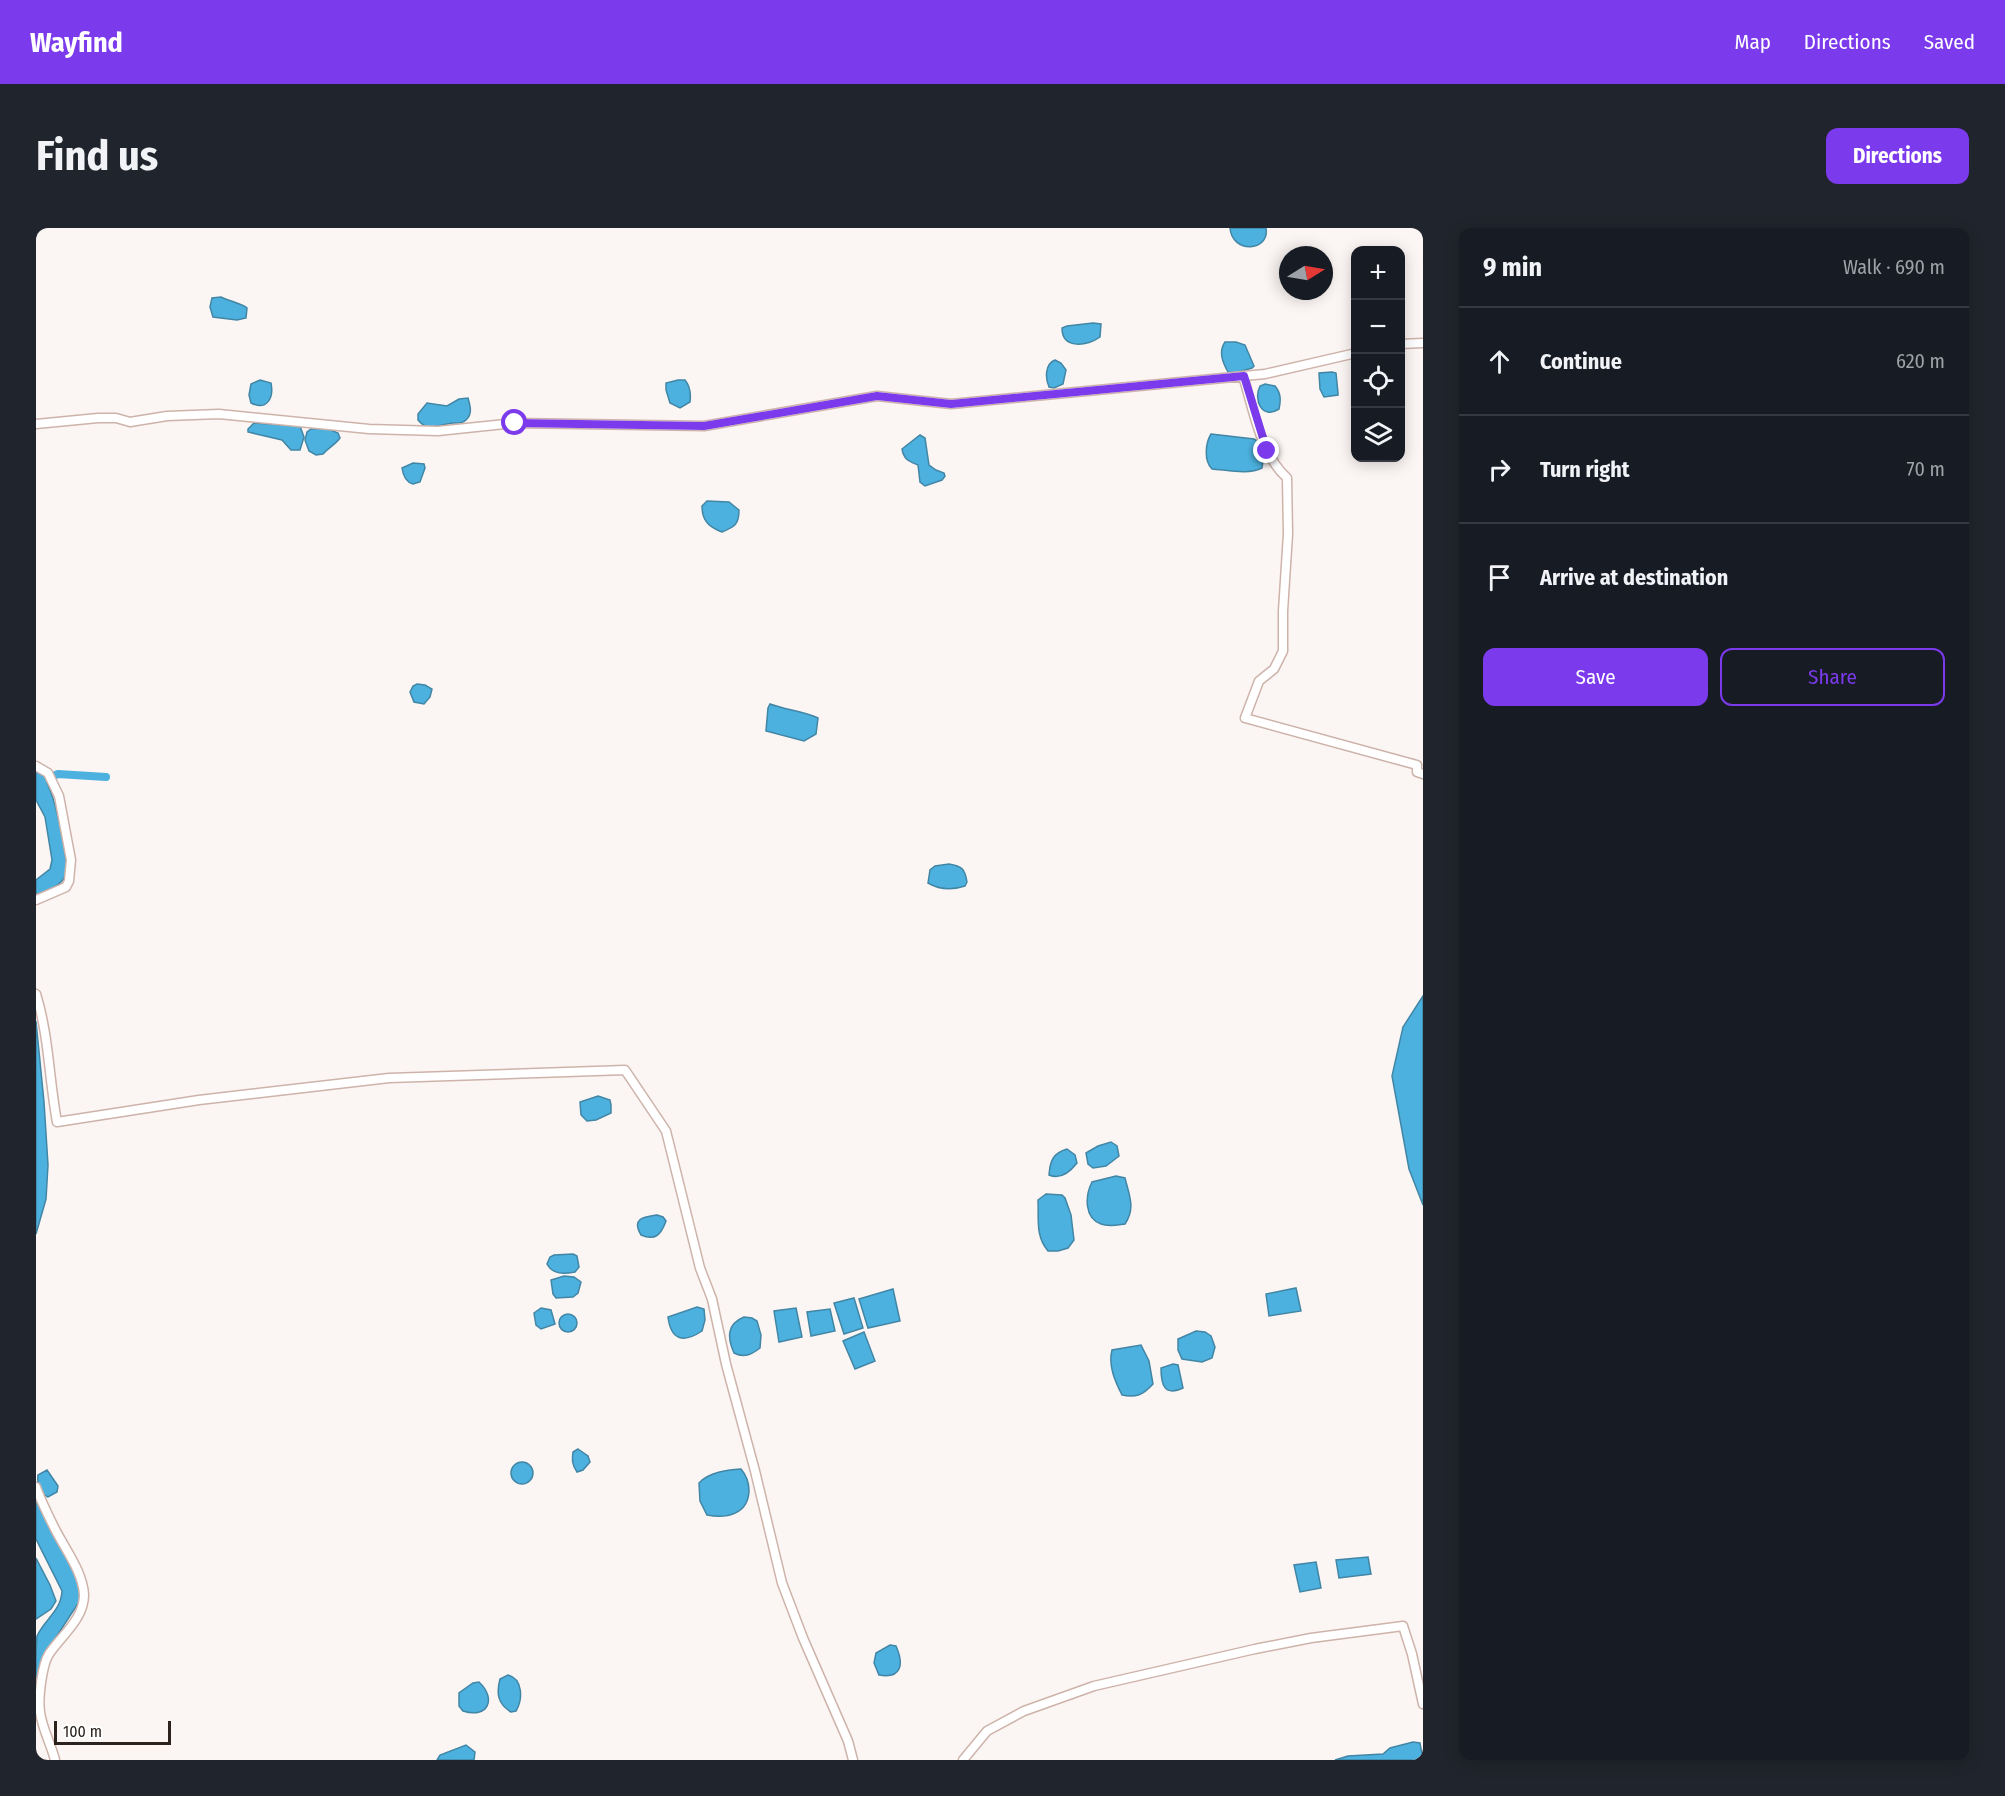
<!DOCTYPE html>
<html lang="en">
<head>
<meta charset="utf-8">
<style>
  :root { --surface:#171b24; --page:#20242c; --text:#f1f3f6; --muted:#9ea1a6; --line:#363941; --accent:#7c3aed }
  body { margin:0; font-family:"Fira Sans Condensed",sans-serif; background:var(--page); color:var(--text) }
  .controls { position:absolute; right:18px; top:18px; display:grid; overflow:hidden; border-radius:12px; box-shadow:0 3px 15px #0003 }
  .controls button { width:54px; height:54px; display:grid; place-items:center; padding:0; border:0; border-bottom:2px solid var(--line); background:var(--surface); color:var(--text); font:30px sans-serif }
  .compass { position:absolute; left:1243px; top:18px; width:54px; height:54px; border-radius:50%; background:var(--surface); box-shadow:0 3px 15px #0003; rotate:79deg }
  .scale { position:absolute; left:18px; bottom:15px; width:117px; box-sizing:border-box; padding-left:6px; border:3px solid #2c221e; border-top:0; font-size:16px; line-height:21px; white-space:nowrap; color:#2c221e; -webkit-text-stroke:4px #fff; paint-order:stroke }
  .stop { position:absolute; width:18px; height:18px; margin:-14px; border:4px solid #7c3aed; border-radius:50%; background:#fff }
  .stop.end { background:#7c3aed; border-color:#fff; box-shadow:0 2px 6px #0008 }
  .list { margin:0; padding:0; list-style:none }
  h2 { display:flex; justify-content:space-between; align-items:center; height:78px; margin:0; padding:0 24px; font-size:26px }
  h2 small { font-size:20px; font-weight:400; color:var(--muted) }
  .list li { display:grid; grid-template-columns:39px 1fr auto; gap:18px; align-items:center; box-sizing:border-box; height:108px; padding:0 24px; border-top:2px solid var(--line) }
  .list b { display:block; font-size:22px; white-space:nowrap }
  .list em { font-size:20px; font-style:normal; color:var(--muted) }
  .actions { display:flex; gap:12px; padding:18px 24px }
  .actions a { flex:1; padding:14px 0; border:2px solid var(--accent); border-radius:12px; text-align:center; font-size:21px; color:var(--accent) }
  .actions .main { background:var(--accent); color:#fff }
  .icon { flex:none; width:33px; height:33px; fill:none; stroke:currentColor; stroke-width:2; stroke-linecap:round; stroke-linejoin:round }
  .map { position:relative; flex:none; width:1387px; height:1532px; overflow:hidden; border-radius:12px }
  header { display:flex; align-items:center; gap:36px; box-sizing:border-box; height:84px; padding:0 30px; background:var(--accent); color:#fff }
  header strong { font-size:28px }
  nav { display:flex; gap:33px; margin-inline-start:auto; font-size:21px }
  .intro { display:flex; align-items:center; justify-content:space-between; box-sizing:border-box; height:144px; padding:0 36px }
  h1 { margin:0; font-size:42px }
  .button { padding:15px 27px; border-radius:12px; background:var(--accent); color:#fff; font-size:21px; font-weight:700 }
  main { display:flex; gap:36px; padding:0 36px }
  aside { flex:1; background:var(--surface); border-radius:12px; box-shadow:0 3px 15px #0003 }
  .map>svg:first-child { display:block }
  .water { fill:#4cb1df; stroke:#4286a5; stroke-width:1.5 }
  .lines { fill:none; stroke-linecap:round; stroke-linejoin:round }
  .canal { stroke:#4cb1df; stroke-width:8 }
  .street-casing { stroke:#ceb3aa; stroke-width:11 }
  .street { stroke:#fff; stroke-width:8 }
  .route { stroke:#7c3aed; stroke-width:8 }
</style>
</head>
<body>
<header>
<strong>Wayfind</strong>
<nav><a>Map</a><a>Directions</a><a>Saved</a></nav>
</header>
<div class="intro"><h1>Find us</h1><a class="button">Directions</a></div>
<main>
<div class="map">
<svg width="1387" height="1532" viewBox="0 0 1387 1532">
  <rect width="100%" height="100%" fill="#fbf5f3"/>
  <path class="water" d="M1194 0H1230C1234 24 1196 26 1194 0Z
    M185 69C193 73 207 76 211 80L210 90 201 92 177 89 174 79 176 70Z
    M1057 95 1065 96 1064 109C1052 118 1026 122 1026 100L1031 98Z
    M1189 114H1200L1209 117 1218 138 1216 140 1199 145 1192 144C1187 135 1182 124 1189 114Z
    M1019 132 1025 135 1030 142 1027 156 1018 160 1013 159C1009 150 1009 136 1019 132Z
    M1296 144 1300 145 1302 165V167L1288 169 1284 161 1283 145Z
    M224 152 235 155C238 170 231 183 215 175L213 167 215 156Z
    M642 152H649C654 158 655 166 654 174L644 180 634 175 630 162V155Z
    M1229 156 1239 158C1245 165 1245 172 1243 181 1226 192 1217 172 1224 158Z
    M432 170C434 177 437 186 430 192 426 196 422 195 417 195 404 196 392 205 382 192V186L391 175 411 178 423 171Z
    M218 195 264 198 268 209 264 222H255L246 212 212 204V201Z
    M290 200 302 205 304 210C299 217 292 220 287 226L280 227 273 223 269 212 271 204 275 201Z
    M1175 206 1218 211 1223 214 1227 233 1226 240C1213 247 1191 242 1176 241 1168 233 1169 216 1175 206Z
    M884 207 889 210 893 237 900 242 908 245 909 248 906 252 889 258 884 254 882 237C873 233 868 232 866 221Z
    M377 235 388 236 389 240 384 254 377 256C369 254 367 247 366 240Z
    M671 273 693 274 703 282C703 296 699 299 686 304 673 299 666 293 666 278Z
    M381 456 389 457 396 461 394 469 388 476 378 474 374 464 377 458Z
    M734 476C750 482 767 483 782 490L780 506 768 513 730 503 732 480Z
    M0 541C18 550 29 621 31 642 28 658 14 661 0 667V652L14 641 16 632 9 589 0 572Z
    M913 636C926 638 929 641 931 654L929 658C917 662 904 662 892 655L894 642 899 638Z
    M1387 768V977L1373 941 1356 848 1367 799Z
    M0 793 8 874 12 937 10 971 0 1006Z
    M562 868 574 872 575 877V885L560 892 551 893 545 887 544 874Z
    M1075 914 1081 918 1083 928 1070 938 1057 940 1052 936 1050 925 1062 918Z
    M1031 921 1039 927 1041 935C1034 944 1025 952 1013 947 1014 933 1017 925 1031 921Z
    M1080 948 1089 950C1093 967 1100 980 1089 996 1081 997 1073 999 1065 996 1048 990 1049 968 1056 954Z
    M1010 966 1026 967 1029 970 1035 987 1038 1012 1032 1020 1022 1023H1012C999 1008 1003 990 1002 972Z
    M621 987 627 989 630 993C625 1007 619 1013 605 1007 595 990 608 989 621 987Z
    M537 1026 541 1028 543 1039 539 1044C528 1046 517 1047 511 1036L514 1029 518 1027Z
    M528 1048 538 1049 545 1054 542 1065 537 1069 520 1070 517 1066 515 1052Z
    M1260 1060 1265 1083 1233 1088 1230 1066Z
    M857 1061 864 1093 832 1100 823 1071Z
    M818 1070 827 1100 808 1106 798 1075Z
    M661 1079 668 1081 669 1092 666 1103C648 1115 635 1113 632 1089Z
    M505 1080 515 1082 519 1096 505 1101 500 1097 498 1085Z
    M760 1080 766 1109 743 1114 738 1083Z
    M794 1081 799 1103 775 1108 771 1084Z
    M523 1095a9 9 0 1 1 18 0a9 9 0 1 1-18 0Z
    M708 1089 716 1090 721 1093 725 1107 724 1120C715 1127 708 1130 698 1125 691 1109 691 1096 708 1089Z
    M1160 1103 1169 1104 1175 1108 1179 1119 1176 1130 1166 1134 1146 1131 1142 1122V1111Z
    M828 1104 839 1133 819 1141 807 1113Z
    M1105 1117 1113 1133 1117 1156C1107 1167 1100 1170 1086 1167 1079 1153 1072 1138 1076 1122Z
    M1137 1136 1142 1137 1147 1160C1128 1169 1125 1156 1125 1140Z
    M542 1221 552 1228 554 1234 547 1242 541 1244C536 1237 536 1232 537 1224Z
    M475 1245a11 11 0 1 1 22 0a11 11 0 1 1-22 0Z
    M705 1241C711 1248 713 1254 713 1263 712 1286 691 1291 671 1287L664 1273 663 1255C673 1244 691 1242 705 1241Z
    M11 1242 22 1258 21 1264 12 1269C2 1265 1 1256 2 1247Z
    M0 1263 43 1353 45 1371 7 1429 0 1456C0 1445 0 1416 1 1408 9 1391 25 1383 26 1363L0 1311Z
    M1332 1329 1335 1346 1303 1350 1300 1332Z
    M0 1330 14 1357 20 1373 15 1381 0 1391Z
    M1280 1334 1285 1360 1264 1364 1258 1337Z
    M854 1417 860 1418C868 1436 866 1451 843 1447L838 1435 840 1425Z
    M472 1447C487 1451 487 1471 480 1483L475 1484C462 1476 460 1466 464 1451Z
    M443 1454C461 1471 452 1491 427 1483L423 1478V1465L437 1455Z
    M1377 1514 1384 1515 1387 1532H1299L1312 1528 1347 1526 1354 1520Z
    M430 1517 439 1524 438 1532H401L404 1527Z"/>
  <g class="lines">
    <path class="canal" d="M10 551 22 546 70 549"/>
    <g class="street-casing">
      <path id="street" d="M1364 116 1387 115
        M1207 148C1218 183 1224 225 1251 250L1252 306 1247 383V423L1238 441 1223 453 1209 490 1381 537V544L1387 546
        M0 196 62 190H80L94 194 131 188 183 186 333 201 402 203 479 195 668 198 841 168 915 176 1229 146 1320 125
        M0 538 12 545 23 568 35 632 33 653 30 659 0 672
        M0 766C13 808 13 851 21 894L163 872 353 850 589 842 630 903 664 1040 676 1071 690 1136 719 1243 746 1355 767 1410 812 1513 817 1532
        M0 1259C5 1273 12 1287 19 1301 29 1321 47 1344 48 1367 48 1391 25 1408 13 1426 6 1437 2 1470 4 1484 6 1500 15 1516 19 1532
        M927 1532 951 1503 988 1483 1058 1458 1219 1421 1275 1410 1367 1398 1376 1426 1387 1476"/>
    </g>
    <use href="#street" class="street"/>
  </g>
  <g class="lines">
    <path class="route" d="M479 195 668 198 841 168 915 176 1208 148 1231 223"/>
  </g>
</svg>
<div class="controls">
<button>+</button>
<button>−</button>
<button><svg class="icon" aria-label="locate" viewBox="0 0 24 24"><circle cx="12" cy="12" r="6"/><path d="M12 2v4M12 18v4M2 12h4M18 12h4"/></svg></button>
<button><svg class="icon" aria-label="layers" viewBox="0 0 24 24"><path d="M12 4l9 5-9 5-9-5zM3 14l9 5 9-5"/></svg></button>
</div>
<svg class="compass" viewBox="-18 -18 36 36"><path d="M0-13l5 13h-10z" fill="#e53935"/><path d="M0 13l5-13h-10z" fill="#9ea1a6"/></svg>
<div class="scale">100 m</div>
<div class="stop" style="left:479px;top:195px"></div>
<div class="stop end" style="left:1231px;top:223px"></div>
</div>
<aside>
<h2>9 min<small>Walk · 690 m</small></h2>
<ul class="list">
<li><svg class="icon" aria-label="ahead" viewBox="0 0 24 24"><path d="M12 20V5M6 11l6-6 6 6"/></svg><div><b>Continue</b></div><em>620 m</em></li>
<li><svg class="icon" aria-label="right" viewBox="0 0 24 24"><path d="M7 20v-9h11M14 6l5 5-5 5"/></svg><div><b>Turn right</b></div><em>70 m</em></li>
<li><svg class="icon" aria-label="arrive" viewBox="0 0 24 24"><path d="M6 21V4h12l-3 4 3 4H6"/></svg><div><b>Arrive at destination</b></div></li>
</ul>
<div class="actions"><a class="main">Save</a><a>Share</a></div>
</aside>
</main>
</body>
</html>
